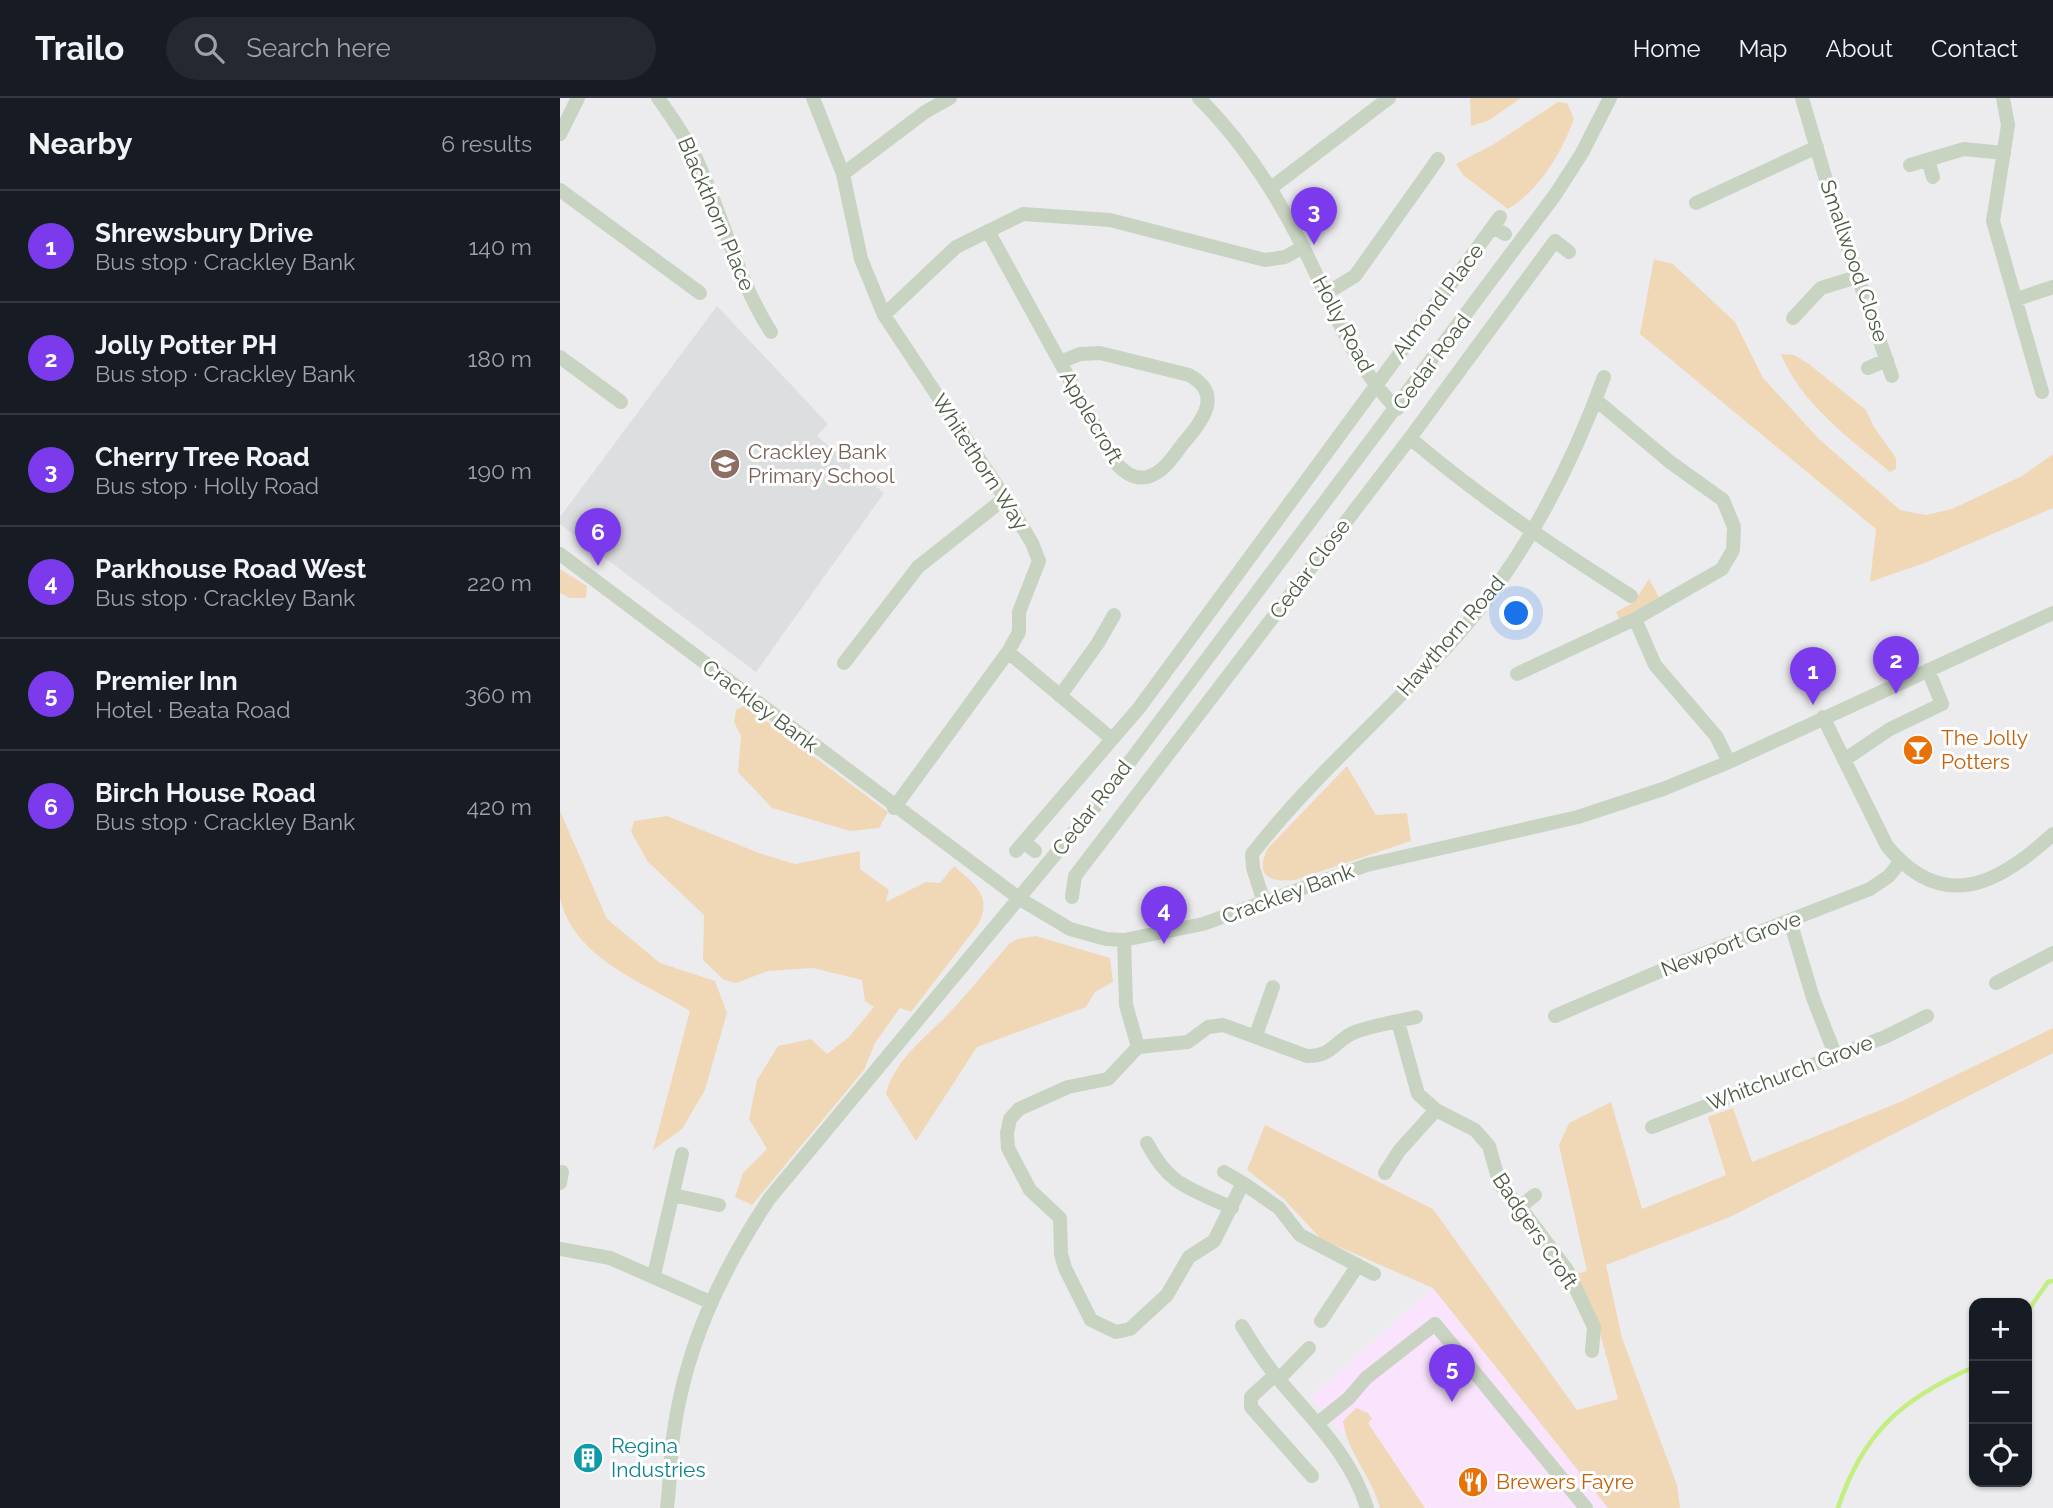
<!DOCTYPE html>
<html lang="en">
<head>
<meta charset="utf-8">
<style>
  :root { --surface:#171b24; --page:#242831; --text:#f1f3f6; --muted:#9ea1a6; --line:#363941; --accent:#7c3aed }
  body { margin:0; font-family:Raleway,sans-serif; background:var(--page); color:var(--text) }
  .controls { position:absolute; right:21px; bottom:21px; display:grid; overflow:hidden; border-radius:14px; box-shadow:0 2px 5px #0004 }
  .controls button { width:63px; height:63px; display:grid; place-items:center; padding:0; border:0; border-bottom:2px solid var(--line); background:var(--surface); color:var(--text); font:35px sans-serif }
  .you { position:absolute; left:957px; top:516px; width:24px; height:24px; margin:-18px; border:5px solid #fff; border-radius:50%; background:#1a73e8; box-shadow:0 0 0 10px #1a73e833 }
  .badge { display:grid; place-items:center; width:46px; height:46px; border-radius:50%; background:var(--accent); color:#fff; font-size:23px; font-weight:700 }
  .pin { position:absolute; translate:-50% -58px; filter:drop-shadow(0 2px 4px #0008) }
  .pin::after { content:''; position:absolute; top:37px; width:24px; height:21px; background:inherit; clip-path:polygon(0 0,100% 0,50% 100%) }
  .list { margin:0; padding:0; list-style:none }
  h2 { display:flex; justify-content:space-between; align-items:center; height:91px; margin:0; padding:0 28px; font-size:30px }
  h2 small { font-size:23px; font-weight:400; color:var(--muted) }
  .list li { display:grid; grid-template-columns:46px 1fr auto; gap:21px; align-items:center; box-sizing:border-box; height:112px; padding:0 28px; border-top:2px solid var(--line) }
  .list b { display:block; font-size:26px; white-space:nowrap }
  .list p { margin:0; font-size:23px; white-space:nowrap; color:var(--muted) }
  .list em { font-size:23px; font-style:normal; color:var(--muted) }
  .icon { flex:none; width:38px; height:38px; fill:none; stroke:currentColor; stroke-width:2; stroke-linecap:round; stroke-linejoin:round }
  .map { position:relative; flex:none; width:1493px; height:1410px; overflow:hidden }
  header { display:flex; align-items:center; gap:42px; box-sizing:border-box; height:98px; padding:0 35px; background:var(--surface); border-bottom:2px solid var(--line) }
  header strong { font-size:33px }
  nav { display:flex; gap:38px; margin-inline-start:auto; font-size:24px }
  .search { width:490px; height:63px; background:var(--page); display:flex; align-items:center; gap:18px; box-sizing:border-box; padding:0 24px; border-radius:38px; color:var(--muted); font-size:26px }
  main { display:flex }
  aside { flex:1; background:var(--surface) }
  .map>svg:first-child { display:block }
  .commercial { fill:#fae3fc }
  .education { fill:#dddee0 }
  .green { fill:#f0d8b7 }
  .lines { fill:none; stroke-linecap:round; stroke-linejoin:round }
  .stream { stroke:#c2ee82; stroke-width:4.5 }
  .minor { stroke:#c8d4c1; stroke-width:14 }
  .labels { text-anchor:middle; stroke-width:6; stroke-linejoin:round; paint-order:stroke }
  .street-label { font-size:21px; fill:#4b5a44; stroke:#fff }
  .education-label { font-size:21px; fill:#785e54; stroke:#fff; text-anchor:start }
  .food-label { font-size:21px; fill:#c56008; stroke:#fff; text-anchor:start }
  .culture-label { font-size:21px; fill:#0d838f; stroke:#fff; text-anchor:start }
</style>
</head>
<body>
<header>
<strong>Trailo</strong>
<div class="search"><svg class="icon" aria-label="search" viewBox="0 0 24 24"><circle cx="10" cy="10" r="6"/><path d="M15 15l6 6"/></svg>Search here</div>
<nav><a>Home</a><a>Map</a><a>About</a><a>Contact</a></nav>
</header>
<main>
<aside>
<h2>Nearby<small>6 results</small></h2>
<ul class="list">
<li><span class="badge">1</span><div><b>Shrewsbury Drive</b><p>Bus stop · Crackley Bank</p></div><em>140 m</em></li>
<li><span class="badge">2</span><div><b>Jolly Potter PH</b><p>Bus stop · Crackley Bank</p></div><em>180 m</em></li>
<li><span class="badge">3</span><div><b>Cherry Tree Road</b><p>Bus stop · Holly Road</p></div><em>190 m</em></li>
<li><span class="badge">4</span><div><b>Parkhouse Road West</b><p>Bus stop · Crackley Bank</p></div><em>220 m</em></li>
<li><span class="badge">5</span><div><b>Premier Inn</b><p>Hotel · Beata Road</p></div><em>360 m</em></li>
<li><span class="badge">6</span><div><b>Birch House Road</b><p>Bus stop · Crackley Bank</p></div><em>420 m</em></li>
</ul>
</aside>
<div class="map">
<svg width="1493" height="1410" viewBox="0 0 1493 1410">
  <rect width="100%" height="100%" fill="#ececef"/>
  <path class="commercial" d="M873 1190 1048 1410H865L807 1325 808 1315 796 1310 783 1322 785 1338 751 1299Z"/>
  <path class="education" d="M157 208 268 326 257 338 324 395 196 574 0 426V419Z"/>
  <path class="green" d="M910 0H961L928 23 911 28Z
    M998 4 1007 5 1014 21C1002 54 979 93 948 111L903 77 896 66 934 46Z
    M1094 161 1113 166 1175 224 1203 280 1259 341 1340 412 1366 417 1392 411 1462 378 1493 356V410L1367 464 1310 484 1316 431 1080 236Z
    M1221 256 1234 257 1249 266 1306 312 1314 329 1336 360V371L1330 374C1289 340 1241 306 1221 256Z
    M0 471 27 488 26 500H10L0 495Z
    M1089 481 1099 499 1060 523 1056 514 1074 504Z
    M185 607 328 714 319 730 290 733 212 710 178 674 181 638 174 624 176 612Z
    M787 668 816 717 847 715 851 743 735 782C709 785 694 777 708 750Z
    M0 713 47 821 100 865 155 883 167 915 145 992 122 1031 93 1052 130 913C82 883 14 861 0 800 0 774 0 740 0 713Z
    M107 718 199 755 235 766 300 753V771L329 792 326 804 366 784 380 785 394 768C415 786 433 799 418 827L351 914 340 910 315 945 304 972 192 1107 175 1099 183 1075 207 1051 189 1021 197 982 218 948 251 941 267 956 289 939 314 909 305 903 302 882 253 870 208 873 176 885 164 882 143 862 144 817 88 764 71 734 74 723Z
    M476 838 550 860 553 884 535 894 526 909 417 949 356 1043 326 996C334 961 370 936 392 912 412 890 430 868 449 846L457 841Z
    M1493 930V955L1170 1119 1046 1167 1062 1240 1117 1387 1120 1410H1048L873 1190 761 1141 724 1101 687 1072 705 1027 873 1111 1017 1312 1058 1301 1038 1228 1013 1177 1027 1173 999 1047 1009 1025 1051 1004 1082 1111 1166 1077 1148 1019 1173 1010 1192 1064 1340 1004Z
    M796 1310 808 1315 812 1321 808 1325 865 1410H820C812 1379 787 1354 783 1323Z"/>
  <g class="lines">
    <path class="stream" d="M1467 1214 1488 1184 1493 1183
      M1278 1410C1303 1334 1343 1300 1414 1269"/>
    <path class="minor" d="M98 0C114 22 129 44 140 69 165 125 178 183 211 234
      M253 0 283 76 301 161 324 217 445 400 472 445 479 463 459 514V534L448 554 334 710
      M639 0C682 43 716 95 743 149 771 204 792 267 837 311
      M1242 0 1276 116 1332 278
      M1443 0 1448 27 1433 123 1482 294
      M0 36 18 0
      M1368 62 1373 79
      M1350 67 1404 51 1444 55
      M283 76 365 14 390 0
      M711 90 829 0
      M0 92 140 195
      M1136 105 1257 49
      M933 129 945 136
      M428 133 555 364C563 373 573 382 587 379 603 375 612 360 622 347 641 324 665 297 629 277L540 255 520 256 500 264
      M765 196 795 178 878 61
      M1457 201 1493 189
      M324 217 396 149 463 116 550 122 705 162 725 159 743 149
      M1233 220 1261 190 1297 179
      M0 259 61 304
      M1308 270 1327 262
      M850 340C919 399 994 449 1071 498
      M0 456 460 801 510 831 546 841 564 842 643 826 807 767 1018 719 1103 691 1169 664 1493 515
      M1075 521 1095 567 1156 638 1169 664
      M448 554 552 641
      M284 565 358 469 445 400
      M957 576 1075 521 1162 471 1173 452 1174 429 1163 402 1110 364 1036 302
      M500 598 538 545 554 517
      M1263 619 1327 748C1383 816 1439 786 1493 736
      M1284 662 1330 631 1382 606 1368 572
      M464 744 475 753
      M456 753 579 610 940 119
      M512 799 515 778 850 340 995 143 1009 154
      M704 804 693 770 692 756C755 675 835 609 902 532 964 461 1012 367 1044 279
      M1230 823 1253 900 1275 956
      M564 842 566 907 578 949 548 981 508 989 459 1011 450 1021 447 1035 448 1050 470 1092 500 1120 501 1156 505 1170 531 1222 556 1234 570 1231 607 1197 629 1159 654 1143 683 1085 719 1110 740 1137 814 1176
      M1436 885 1493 855
      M995 918 1112 868 1310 791 1329 778 1340 764
      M838 924 858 996 876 1012 915 1032 929 1048 940 1087 960 1109 1007 1172 1034 1229 1032 1253
      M696 937 713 889
      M578 949 628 944 648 929 663 927 747 958C774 958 775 942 795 934 814 927 836 924 856 919
      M1092 1029 1325 939 1367 918
      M587 1045C610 1089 630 1090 672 1110
      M664 1074 683 1085
      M825 1075 839 1053 876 1012
      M0 1085 2 1074
      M113 1097 159 1107
      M960 1109 975 1097
      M0 1151 50 1160 150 1204
      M94 1177 122 1056
      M761 1223 798 1167
      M682 1228C691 1243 701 1259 712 1273 747 1317 790 1354 807 1410
      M715 1277 691 1299V1309L752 1378
      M719 1281 749 1250
      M758 1325 789 1300 806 1280 875 1226 1026 1410
      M107 1410C110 1387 110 1363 113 1340 124 1252 160 1175 209 1101L547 694 995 97 1022 55 1050 0"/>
  </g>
  <defs>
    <g id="school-disc" transform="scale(1.575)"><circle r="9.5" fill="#8d6e63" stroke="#fff"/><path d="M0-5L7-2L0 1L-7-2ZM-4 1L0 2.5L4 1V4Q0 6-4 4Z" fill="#fff"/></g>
    <g id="bar-disc" transform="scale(1.575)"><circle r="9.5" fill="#e8710a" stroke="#fff"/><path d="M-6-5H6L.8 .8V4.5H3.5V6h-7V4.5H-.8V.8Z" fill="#fff"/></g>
    <g id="building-disc" transform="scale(1.575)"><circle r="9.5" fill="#0f9aa8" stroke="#fff"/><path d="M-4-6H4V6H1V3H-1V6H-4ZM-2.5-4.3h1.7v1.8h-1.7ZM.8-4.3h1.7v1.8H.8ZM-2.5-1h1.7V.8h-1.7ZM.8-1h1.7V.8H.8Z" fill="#fff"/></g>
    <g id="restaurant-disc" transform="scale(1.575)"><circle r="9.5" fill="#e8710a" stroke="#fff"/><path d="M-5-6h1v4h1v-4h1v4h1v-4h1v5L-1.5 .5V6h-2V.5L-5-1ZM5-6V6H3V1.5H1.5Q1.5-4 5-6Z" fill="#fff"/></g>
  </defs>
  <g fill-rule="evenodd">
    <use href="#school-disc" x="165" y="366"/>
    <use href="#bar-disc" x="1358" y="652"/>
    <use href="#building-disc" x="28" y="1360"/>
    <use href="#restaurant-disc" x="913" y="1384"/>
  </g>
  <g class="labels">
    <g class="street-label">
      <text transform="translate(156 116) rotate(67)" y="7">Blackthorn Place</text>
      <text transform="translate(1294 163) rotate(71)" y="7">Smallwood Close</text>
      <text transform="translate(878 203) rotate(-53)" y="7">Almond Place</text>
      <text transform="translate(783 226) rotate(62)" y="7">Holly Road</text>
      <text transform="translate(872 264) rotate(-53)" y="7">Cedar Road</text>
      <text transform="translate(531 319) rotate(60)" y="7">Applecroft</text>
      <text transform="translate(420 364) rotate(57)" y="7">Whitethorn Way</text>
      <text transform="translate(750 471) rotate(-53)" y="7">Cedar Close</text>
      <text transform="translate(891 538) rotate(-49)" y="7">Hawthorn Road</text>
      <text transform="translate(200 608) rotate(37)" y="7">Crackley Bank</text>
      <text transform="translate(532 710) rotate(-52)" y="7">Cedar Road</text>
      <text transform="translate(728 796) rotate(-20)" y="7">Crackley Bank</text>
      <text transform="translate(1171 846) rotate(-21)" y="7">Newport Grove</text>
      <text transform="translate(1230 975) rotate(-21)" y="7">Whitchurch Grove</text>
      <text transform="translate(975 1133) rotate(56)" y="7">Badgers Croft</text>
    </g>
    <g class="education-label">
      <text x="188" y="361">Crackley Bank<tspan x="188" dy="24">Primary School</tspan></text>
    </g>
    <g class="food-label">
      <text x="1381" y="647">The Jolly<tspan x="1381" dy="24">Potters</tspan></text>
      <text x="936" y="1391">Brewers Fayre</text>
    </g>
    <g class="culture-label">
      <text x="51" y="1355">Regina<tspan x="51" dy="24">Industries</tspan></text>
    </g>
  </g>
</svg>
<div class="controls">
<button>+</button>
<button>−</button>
<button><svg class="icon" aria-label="locate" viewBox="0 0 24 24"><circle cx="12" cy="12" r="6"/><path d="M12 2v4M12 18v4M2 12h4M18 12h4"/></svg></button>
</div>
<div class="you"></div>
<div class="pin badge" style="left:1253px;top:607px">1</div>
<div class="pin badge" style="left:1336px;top:596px">2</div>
<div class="pin badge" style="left:754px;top:147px">3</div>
<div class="pin badge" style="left:604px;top:846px">4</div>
<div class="pin badge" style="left:892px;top:1304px">5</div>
<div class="pin badge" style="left:38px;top:468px">6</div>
</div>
</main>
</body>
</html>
